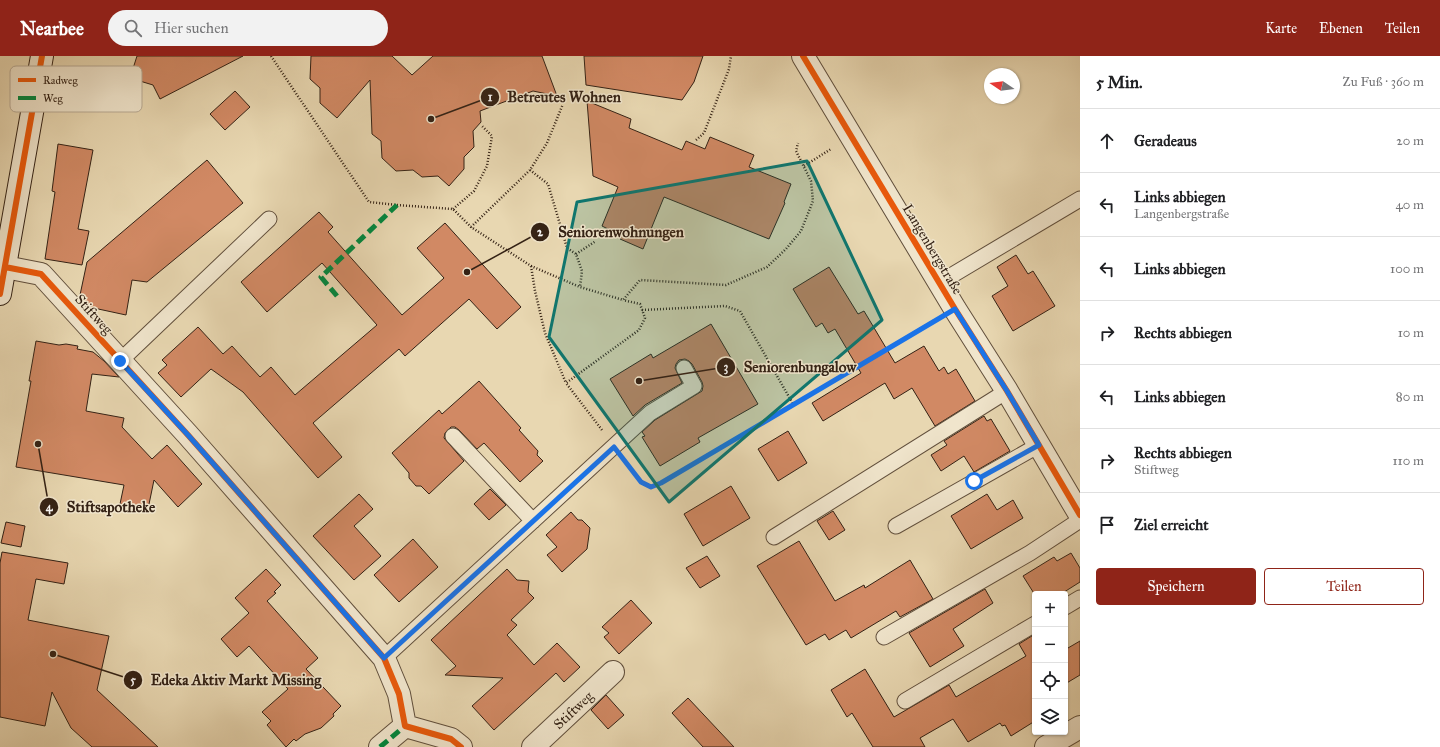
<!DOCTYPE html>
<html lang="de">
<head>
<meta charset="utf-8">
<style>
  :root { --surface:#fff; --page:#f2f2f2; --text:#202124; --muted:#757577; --line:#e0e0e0; --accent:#8f2418 }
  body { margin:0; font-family:"IM FELL Great Primer",serif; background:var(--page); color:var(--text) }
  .controls { position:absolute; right:12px; bottom:12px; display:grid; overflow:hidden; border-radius:4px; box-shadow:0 1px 3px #0004 }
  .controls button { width:36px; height:36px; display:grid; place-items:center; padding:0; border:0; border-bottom:1px solid var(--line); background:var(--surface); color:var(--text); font:20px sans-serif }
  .compass { position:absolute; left:984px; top:12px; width:36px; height:36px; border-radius:50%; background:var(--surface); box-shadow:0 1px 3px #0004; rotate:283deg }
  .stop { position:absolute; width:12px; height:12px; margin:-9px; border:3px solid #1a73e8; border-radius:50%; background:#fff }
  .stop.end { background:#1a73e8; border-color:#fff; box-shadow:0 1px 4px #0008 }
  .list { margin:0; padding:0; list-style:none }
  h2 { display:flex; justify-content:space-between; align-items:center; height:52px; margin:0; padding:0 16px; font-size:17px }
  h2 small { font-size:13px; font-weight:400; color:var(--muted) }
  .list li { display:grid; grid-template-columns:26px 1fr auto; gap:12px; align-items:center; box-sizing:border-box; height:64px; padding:0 16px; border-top:1px solid var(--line) }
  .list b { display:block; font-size:15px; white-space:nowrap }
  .list p { margin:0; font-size:13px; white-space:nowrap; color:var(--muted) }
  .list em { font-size:13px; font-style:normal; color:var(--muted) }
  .actions { display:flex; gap:8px; padding:12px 16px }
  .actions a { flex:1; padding:9px 0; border:1px solid var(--accent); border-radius:4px; text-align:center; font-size:14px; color:var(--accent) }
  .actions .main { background:var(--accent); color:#fff }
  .icon { flex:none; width:22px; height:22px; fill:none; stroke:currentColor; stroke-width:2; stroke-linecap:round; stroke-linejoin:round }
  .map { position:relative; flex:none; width:1080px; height:691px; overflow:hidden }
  header { display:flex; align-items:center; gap:24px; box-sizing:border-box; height:56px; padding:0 20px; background:var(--accent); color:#fff }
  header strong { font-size:19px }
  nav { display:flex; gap:22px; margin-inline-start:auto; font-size:14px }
  .search { width:280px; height:36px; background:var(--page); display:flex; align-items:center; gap:10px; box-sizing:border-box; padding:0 14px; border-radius:22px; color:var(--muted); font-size:15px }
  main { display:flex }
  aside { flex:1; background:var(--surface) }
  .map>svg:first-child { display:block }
  .building { fill:#d18964; stroke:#342215 }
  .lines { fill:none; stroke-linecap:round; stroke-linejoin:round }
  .lane-casing { stroke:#614f3c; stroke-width:17 }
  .street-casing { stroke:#614f3c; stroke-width:24 }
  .secondary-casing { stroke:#342215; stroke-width:24 }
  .path { stroke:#342215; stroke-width:2.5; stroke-dasharray:1 2; stroke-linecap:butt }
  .lane { stroke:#f0e5cc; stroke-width:15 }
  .street { stroke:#f0e5cc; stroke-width:22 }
  .secondary { stroke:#f0e5cc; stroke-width:22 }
  .quiet { stroke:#00873e; stroke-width:5; stroke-dasharray:10 5; stroke-linecap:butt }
  .cycleway-casing { stroke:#f0e5cc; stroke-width:8 }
  .cycleway { stroke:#e8590c; stroke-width:6 }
  .route { stroke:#1a73e8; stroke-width:5 }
  .marked { fill:#0f766e; fill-opacity:0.2; stroke:#0f766e; stroke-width:3; stroke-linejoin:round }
  .labels { text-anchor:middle; stroke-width:3; stroke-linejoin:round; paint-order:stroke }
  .street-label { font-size:14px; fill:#342215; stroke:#f0e5cc }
  .key { fill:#f0e5cc; stroke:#b8aa95; stroke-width:1 }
  .key-label { font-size:11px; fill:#342215 }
  .leader { fill:none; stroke:#342215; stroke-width:1.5 }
  .callout-dot { fill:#342215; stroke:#f0e5cc; stroke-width:1.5 }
  .mark-label { font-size:12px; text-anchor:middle; font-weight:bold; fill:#fff }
  .callout-label { font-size:15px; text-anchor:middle; font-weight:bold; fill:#342215; stroke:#f0e5cc; stroke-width:3; stroke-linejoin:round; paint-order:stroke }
</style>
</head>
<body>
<header>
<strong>Nearbee</strong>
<div class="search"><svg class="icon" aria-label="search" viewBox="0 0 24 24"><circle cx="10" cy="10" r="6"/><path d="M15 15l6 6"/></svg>Hier suchen</div>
<nav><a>Karte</a><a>Ebenen</a><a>Teilen</a></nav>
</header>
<main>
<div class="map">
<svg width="1080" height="691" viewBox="0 0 1080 691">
  <rect width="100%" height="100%" fill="#e8d7b1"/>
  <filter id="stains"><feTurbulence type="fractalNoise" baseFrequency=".005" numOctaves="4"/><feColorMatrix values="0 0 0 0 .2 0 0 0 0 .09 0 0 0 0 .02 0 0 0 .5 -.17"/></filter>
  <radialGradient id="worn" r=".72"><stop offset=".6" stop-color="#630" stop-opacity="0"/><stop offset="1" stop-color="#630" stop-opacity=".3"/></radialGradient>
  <path class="building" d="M137 0H243L160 43 153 29 130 22Z
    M311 0H392L412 19 433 0H542L557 40 533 35 480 55 481 66 473 75 474 91 464 101V113L449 130 438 120 422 121 413 114 396 115 382 102 381 85 372 78 370 24 337 62 320 47V32L310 23Z
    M584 0H703L694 26 682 44 586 29Z
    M235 35 250 51 225 74 210 58Z
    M587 45 631 63 629 72 682 94 686 85 705 93 710 81 754 99 749 111 791 128 784 146 785 147 769 183 664 141 643 193 620 183 621 181 608 175V173L602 170 618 131 593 120Z
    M58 88 93 94 78 173 89 175 82 209 45 203 55 136 52 135Z
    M207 104 243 147 147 226 132 224 126 259 89 251 80 239 87 206Z
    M319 156 333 171 328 176 402 259 444 222 417 192 445 167 521 251 497 273 469 243 405 300 399 293 313 367 342 401 318 422 243 336 211 313 181 341 158 317 167 309 162 304 198 271 223 298 232 290 260 321 271 311 295 339 377 269 322 207 267 256 241 226Z
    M1016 199 1028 218 1033 215 1055 250 1013 275 992 240 1008 230 997 211Z
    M829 211 858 258 864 255 895 307 924 290 939 315 944 311 948 318 956 313 975 345 935 370 912 332 894 343 885 327 823 365 812 347 861 317 835 273 828 277 822 267 816 271 793 233Z
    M711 268 758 348 698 382 700 386 660 410 642 381 645 380 642 376 655 364 702 335 703 330 702 326 692 308 689 305 685 303 679 304 676 308 675 312 682 327 645 349 633 360 610 323 651 298 653 302Z
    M36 285 59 289 66 288 78 290 77 293 93 296 104 305 119 321 92 318 86 355 124 362 122 371 152 403 167 389 202 428 178 451 154 424 148 453 120 448 124 429 16 411 31 325H29Z
    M479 325 521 372 519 374 538 395 537 399 543 405 520 426 484 387 477 393 459 374 455 371H451L445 377 444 382 464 405 429 438 421 430H416L409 422V417L392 397 439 354 442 358Z
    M984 360 987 365 991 363 1010 395 974 416 964 400 941 415 931 399 947 389 944 385Z
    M788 375 807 407 778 425 758 393Z
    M731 430 750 462 703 490 684 458Z
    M490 433 506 449 489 464 474 448Z
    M359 438 373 453 354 470 381 500 354 524 313 480Z
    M987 438 997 454 1013 444 1023 462 971 493 951 460Z
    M833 455 845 474 829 484 817 465Z
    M571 456 578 464H582L590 472 587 493 562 516 547 499 557 491 546 479Z
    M6 466 25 470 21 491 1 487Z
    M413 483 438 511 399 546 374 519Z
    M799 485 835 545 864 529 865 532 910 504 933 543 900 561 896 555 851 582 846 574 829 584 825 578 806 589 757 510Z
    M2 496 68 507 64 528 36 523 28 564 109 580 97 634 158 691H92L71 672 52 636 45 670 0 661V507Z
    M1071 497 1080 512V526L1061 538H1035V539L1023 520 1054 501 1057 505Z
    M707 500 720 520 700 532 686 512Z
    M266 513 281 529 274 536 276 537 267 545 318 602 306 613 341 650 333 658 334 660 321 672 305 678 296 685 294 683 286 691 267 669 271 665 262 656 288 633 249 590 237 601 221 583 249 557 235 542Z
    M507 513 517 524 529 525 528 536 534 542 511 564 517 569 507 579 534 609 557 587 580 611 564 626 556 617 494 674 472 650 503 622 445 619 456 610 431 584Z
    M985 533 993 547 953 573 964 590 930 611 909 577Z
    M631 544 652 567 619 598 604 581 609 577 602 571Z
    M1035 578V665L1011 680 1005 669 1002 670 1000 667 968 686 953 663 920 682 925 691H873L852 657 847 661 831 634 865 613 894 661 949 629 956 641 1026 600 1019 588Z
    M1080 585V619L1065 628V586L1068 592Z
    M606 639 624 659 608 673 591 654Z
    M688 642 734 691H703L672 657Z"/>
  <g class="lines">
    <g class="lane-casing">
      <path id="lane" d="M939 227 1080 143
        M120 305 269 163
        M453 380 533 465
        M896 470 1039 389
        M774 481 1007 335
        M1065 551 1080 542
        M884 581 1030 497 1080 464
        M384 602 650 357 694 330 684 312
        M905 645 1035 568"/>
    </g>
    <g class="street-casing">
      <path id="street" d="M803 0 955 253 1007 335 1080 459
        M5 211 41 218 188 379 384 602 399 638 405 670 451 683 461 691
        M380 691 405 670
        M533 691 613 616
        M1046 691 1080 671"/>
    </g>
    <g class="secondary-casing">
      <path id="secondary" d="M0 238 42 0"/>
    </g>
    <path class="path" d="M271 0 369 146 397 149 453 153 471 171 531 210 580 231 623 244 640 224 726 229 767 211 786 193 801 175 813 145 811 125 796 95 798 87
      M696 84 704 77 729 13 731 0
      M804 110 831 93
      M530 114 548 128 567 192 576 198 582 215 580 231
      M453 153 474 135 487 110 492 80 482 70
      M471 171 530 114 547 87 563 48
      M576 198 596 185
      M531 210 535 235 545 277 566 327
      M642 254 725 250 740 255 793 348
      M602 374 566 327 639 274 645 262 640 248 623 244
      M626 406 641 426 651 431 661 427 935 264"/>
    <use href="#lane" class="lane"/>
    <use href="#street" class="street"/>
    <use href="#secondary" class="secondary"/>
    <path class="quiet" d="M337 240 321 221 397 149
      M380 691 405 670"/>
    <g class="cycleway-casing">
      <path id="cycleway" d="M803 0 955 253 1007 335 1080 459
        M5 211 41 218 188 379 384 602 399 638 405 670 451 683 461 691
        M0 238 42 0"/>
    </g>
    <use href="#cycleway" class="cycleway"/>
  </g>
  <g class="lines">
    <path class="route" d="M120 305 188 379 384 602 614 391 641 426 651 431 661 427 955 253 1007 335 1039 389 974 425"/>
  </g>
  <path class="marked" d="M807 105 882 264 669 446 549 281 577 146Z"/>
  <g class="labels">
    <g class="street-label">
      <text transform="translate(933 193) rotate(59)" y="5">Langenbergstraße</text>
      <text transform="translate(94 258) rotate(48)" y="5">Stiftweg</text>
      <text transform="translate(573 654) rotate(-43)" y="5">Stiftweg</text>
    </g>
  </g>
  <rect x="10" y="10" width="132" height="46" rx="6" class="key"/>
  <rect x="18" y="22" width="18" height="4" fill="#e8590c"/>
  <rect x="18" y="40" width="18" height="4" fill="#00873e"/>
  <g class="key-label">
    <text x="43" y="28">Radweg</text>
    <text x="43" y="46">Weg</text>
  </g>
  <path class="leader" d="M431 63L490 41M467 216L540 176M639 325L726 311M38 388L49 451M53 598L133 624"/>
  <g class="callout-dot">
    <circle cx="431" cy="63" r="4"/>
    <circle cx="467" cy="216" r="4"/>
    <circle cx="639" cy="325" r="4"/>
    <circle cx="38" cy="388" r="4"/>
    <circle cx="53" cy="598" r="4"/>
    <circle cx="490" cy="41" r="10"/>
    <circle cx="540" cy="176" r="10"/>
    <circle cx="726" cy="311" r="10"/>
    <circle cx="49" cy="451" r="10"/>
    <circle cx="133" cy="624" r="10"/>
  </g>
  <g class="mark-label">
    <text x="490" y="45">1</text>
    <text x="540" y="180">2</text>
    <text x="726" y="315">3</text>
    <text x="49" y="455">4</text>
    <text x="133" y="628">5</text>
  </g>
  <g class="callout-label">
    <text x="564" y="46">Betreutes Wohnen</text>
    <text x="621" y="181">Seniorenwohnungen</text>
    <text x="800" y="316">Seniorenbungalow</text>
    <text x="111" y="456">Stiftsapotheke</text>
    <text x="236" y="629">Edeka Aktiv Markt Missing</text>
  </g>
  <rect width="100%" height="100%" filter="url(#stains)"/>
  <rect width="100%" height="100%" fill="url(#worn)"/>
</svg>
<div class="controls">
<button>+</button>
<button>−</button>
<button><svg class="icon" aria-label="locate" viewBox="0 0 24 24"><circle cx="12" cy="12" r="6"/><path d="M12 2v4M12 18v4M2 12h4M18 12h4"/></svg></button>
<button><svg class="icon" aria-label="layers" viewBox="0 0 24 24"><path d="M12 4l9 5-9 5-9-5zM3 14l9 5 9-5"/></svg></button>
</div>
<svg class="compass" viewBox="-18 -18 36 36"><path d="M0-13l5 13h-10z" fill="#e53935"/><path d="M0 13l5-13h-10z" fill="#757577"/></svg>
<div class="stop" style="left:974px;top:425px"></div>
<div class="stop end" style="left:120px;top:305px"></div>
</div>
<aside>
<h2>5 Min.<small>Zu Fuß · 360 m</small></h2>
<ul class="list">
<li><svg class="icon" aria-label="ahead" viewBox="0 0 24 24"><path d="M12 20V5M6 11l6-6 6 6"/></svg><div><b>Geradeaus</b></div><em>20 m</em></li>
<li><svg class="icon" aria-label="left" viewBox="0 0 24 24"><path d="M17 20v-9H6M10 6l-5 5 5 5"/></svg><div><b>Links abbiegen</b><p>Langenbergstraße</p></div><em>40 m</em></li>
<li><svg class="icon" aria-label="left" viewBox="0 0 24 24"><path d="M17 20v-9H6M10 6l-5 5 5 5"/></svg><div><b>Links abbiegen</b></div><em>100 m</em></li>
<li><svg class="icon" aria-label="right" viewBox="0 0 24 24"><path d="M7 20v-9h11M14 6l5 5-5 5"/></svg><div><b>Rechts abbiegen</b></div><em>10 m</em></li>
<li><svg class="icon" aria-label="left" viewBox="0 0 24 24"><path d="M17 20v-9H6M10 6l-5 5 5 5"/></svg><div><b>Links abbiegen</b></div><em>80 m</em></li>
<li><svg class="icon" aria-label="right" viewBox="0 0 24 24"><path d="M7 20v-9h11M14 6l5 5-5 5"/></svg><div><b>Rechts abbiegen</b><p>Stiftweg</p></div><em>110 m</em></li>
<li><svg class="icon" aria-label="arrive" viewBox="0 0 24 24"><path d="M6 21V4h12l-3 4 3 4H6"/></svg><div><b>Ziel erreicht</b></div></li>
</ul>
<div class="actions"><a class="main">Speichern</a><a>Teilen</a></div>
</aside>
</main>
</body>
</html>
